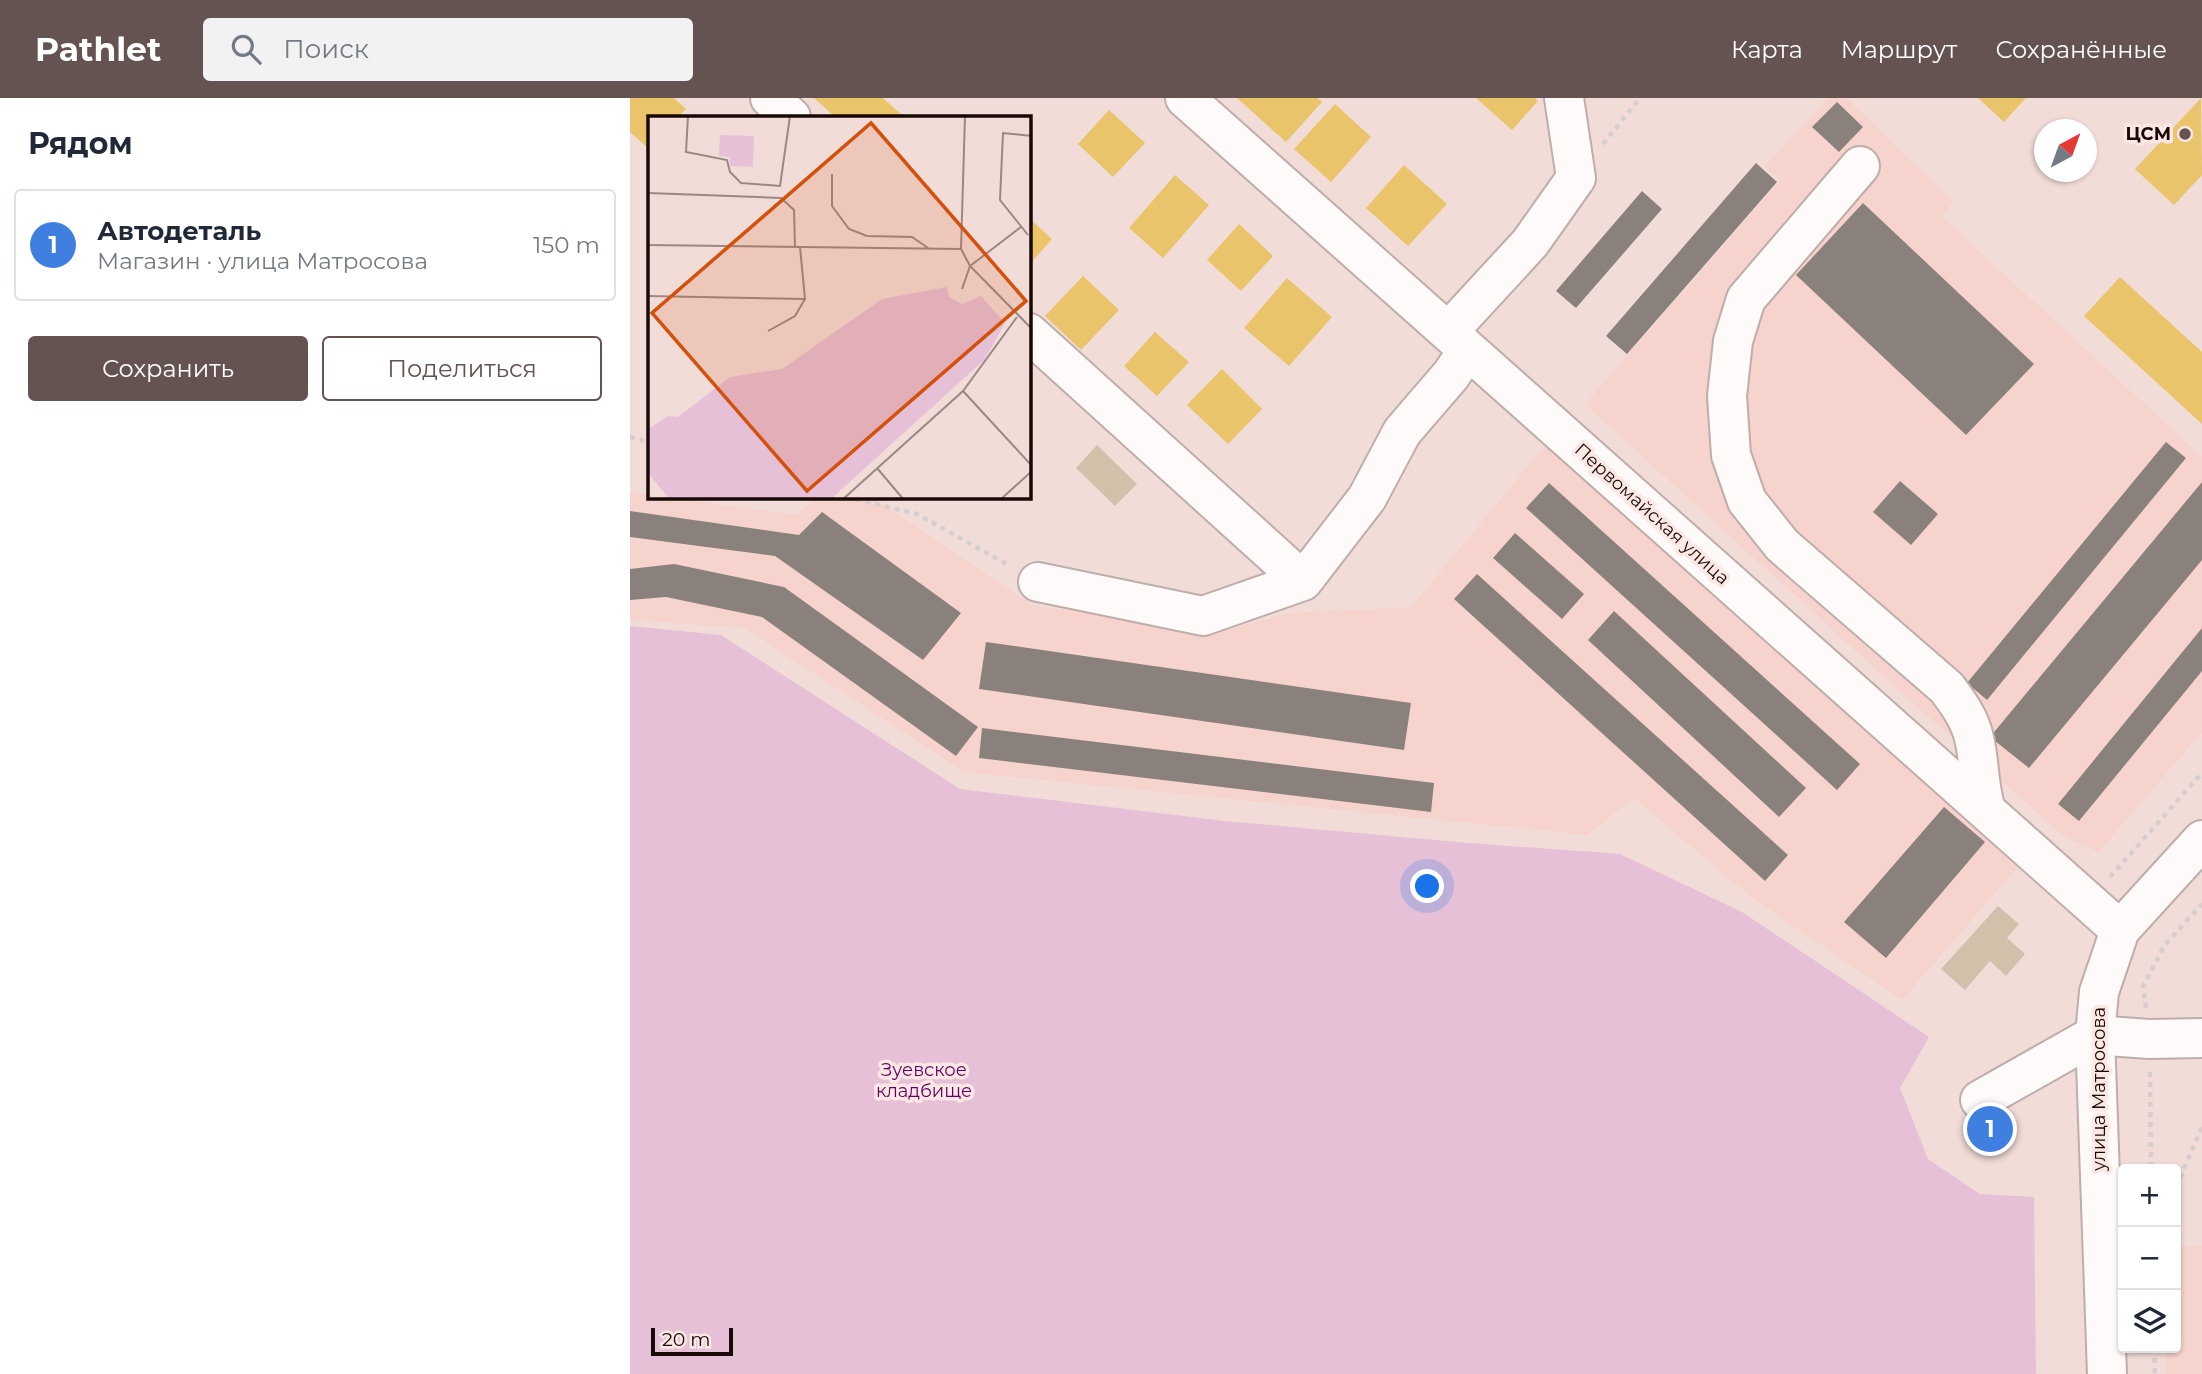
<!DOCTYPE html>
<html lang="ru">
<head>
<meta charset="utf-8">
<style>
  :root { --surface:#fff; --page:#f2f2f3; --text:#1f2937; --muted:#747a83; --line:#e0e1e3; --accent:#645350 }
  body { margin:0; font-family:Montserrat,sans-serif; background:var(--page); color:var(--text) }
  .controls { position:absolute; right:21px; bottom:21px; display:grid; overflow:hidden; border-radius:7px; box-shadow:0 2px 5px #0004 }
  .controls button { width:63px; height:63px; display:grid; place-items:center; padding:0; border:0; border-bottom:2px solid var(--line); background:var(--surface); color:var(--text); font:35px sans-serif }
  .compass { position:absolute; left:1404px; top:21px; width:63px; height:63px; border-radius:50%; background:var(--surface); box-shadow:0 2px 5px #0004; rotate:41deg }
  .scale { position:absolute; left:21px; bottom:18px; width:82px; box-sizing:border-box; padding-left:7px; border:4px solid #180907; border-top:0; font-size:19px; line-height:24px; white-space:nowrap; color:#180907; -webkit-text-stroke:5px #fbe7e4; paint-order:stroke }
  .you { position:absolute; left:798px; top:789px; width:24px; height:24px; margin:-18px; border:5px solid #fff; border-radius:50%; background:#1a73e8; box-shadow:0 0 0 10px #1a73e833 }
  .badge { display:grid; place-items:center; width:46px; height:46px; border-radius:50%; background:var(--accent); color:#fff; font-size:23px; font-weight:700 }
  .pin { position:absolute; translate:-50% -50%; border:4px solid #fff; box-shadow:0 2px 7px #0006 }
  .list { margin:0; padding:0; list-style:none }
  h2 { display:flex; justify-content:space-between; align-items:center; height:91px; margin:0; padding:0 28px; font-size:30px }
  h2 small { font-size:23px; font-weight:400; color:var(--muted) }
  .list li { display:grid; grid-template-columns:46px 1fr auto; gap:21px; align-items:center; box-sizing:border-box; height:112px; margin:0 14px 14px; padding:0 14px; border:2px solid var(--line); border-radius:7px }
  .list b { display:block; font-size:26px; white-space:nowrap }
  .list p { margin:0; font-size:23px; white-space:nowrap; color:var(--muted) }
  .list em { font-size:23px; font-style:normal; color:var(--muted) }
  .actions { display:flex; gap:14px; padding:21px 28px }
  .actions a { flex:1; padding:16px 0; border:2px solid var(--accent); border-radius:7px; text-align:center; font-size:24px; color:var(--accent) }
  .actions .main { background:var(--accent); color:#fff }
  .icon { flex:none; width:38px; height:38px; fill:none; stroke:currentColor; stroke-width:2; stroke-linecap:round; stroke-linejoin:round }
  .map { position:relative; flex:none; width:1572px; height:1276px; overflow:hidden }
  header { display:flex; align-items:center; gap:42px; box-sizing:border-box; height:98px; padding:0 35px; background:var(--accent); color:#fff }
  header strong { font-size:33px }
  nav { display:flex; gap:38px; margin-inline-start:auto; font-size:24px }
  .search { width:490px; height:63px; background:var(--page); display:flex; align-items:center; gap:18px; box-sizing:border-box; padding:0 24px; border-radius:7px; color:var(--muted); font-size:26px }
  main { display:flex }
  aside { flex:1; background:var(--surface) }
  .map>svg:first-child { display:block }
  .built { fill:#f6d3cc }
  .green { fill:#e5c0d7 }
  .homes { fill:#e9c46a }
  .industry { fill:#8a817c }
  .building { fill:#d2c1aa }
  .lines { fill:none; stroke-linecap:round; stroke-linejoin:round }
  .minor-casing { stroke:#bfadaa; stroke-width:42 }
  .path { stroke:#d5cece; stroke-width:4.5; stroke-dasharray:5 5; stroke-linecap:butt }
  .minor { stroke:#fdfaf9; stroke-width:38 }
  .poi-dot { fill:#645350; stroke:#fbe7e4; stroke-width:2.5 }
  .labels { text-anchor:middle; stroke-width:7; stroke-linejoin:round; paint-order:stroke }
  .poi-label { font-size:18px; font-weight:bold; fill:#180907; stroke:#fbe7e4; text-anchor:end }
  .street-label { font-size:18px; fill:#180907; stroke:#fbe7e4 }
  .park-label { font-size:18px; fill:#670064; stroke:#fbe7e4 }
  .inset-road { fill:none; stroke:#9b8884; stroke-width:2 }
  .view { fill:#d3510c; fill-opacity:0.15; stroke:#d3510c; stroke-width:3.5 }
  .inset-edge { fill:none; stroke:#180907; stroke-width:3.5 }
</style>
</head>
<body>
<header>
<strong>Pathlet</strong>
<div class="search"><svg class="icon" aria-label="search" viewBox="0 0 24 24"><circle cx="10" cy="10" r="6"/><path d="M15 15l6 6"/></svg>Поиск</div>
<nav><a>Карта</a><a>Маршрут</a><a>Сохранённые</a></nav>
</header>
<main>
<aside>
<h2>Рядом<small></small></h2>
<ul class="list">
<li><span class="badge" style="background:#3f7fe0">1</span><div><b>Автодеталь</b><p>Магазин · улица Матросова</p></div><em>150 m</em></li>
</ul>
<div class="actions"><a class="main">Сохранить</a><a>Поделиться</a></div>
</aside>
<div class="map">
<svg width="1572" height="1276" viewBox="0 0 1572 1276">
  <rect width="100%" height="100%" fill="#f2dcd8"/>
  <path class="built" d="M1198 0H1216L1324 104 1311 118 1572 359V634L1469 754 1434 738 1286 608 955 306 1150 83 1135 69Z
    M920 342 1392 764 1272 902 1121 799 1004 700 957 737 334 674 115 530 0 522V394L19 397V399H36L167 417 186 399H242L403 508 598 532 659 515 781 509Z
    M1572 1147V1276H1536L1535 1250H1546V1148Z"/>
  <path class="green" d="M0 528 91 537 330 691 595 723 838 745 990 756 1112 814 1299 939 1270 990 1298 1061 1350 1096 1404 1099 1406 1276H0Z"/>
  <path class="homes" d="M0 0H44L56 11 48 19H19V51L0 34Z
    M184 0H253L274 19H205Z
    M607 0H687L692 4 656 44Z
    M846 0H905L908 3 882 32Z
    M1348 0H1396L1374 24Z
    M1571 0 1572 77 1544 107 1505 71Z
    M705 6 741 39 701 84 664 51Z
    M479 12 515 45 483 79 448 46Z
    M774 67 817 106 778 148 736 110Z
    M545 77 579 107 533 160 499 130Z
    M399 120 422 141 399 167Z
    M609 126 643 158 611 193 577 162Z
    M453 178 489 212 451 252 415 218Z
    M1490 179 1572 254V326L1454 218Z
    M657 180 702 219 659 268 614 230Z
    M525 234 559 264 527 298 494 268Z
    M592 271 632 311 598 346 557 307Z"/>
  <path class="industry" d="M1207 4 1233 29 1209 54 1182 29Z
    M1126 65 1147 84 997 256 976 238Z
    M1012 93 1032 111 946 210 926 193Z
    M1233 105 1404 266 1336 337 1166 177Z
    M1536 344 1556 360 1357 602 1337 585Z
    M1270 383 1308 416 1281 447 1243 414Z
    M1572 384V462L1399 670 1360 639Z
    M919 385 1230 666 1207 692 896 410Z
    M0 413 169 437 192 414 331 515 293 562 145 458 0 439Z
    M885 435 954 496 932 521 863 460Z
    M44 466 154 489 348 629 326 658 132 519 36 499 0 502V471Z
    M847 476 1158 757 1135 783 824 501Z
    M984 513 1176 690 1149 719 958 542Z
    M1572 530V573L1449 723 1428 706Z
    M356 544 781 605 774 652 349 591Z
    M352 630 804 685 801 714 349 660Z
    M1314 709 1355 744 1256 860 1214 824Z"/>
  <path class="building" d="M467 347 507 386 485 408 446 370Z
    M1368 808 1389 826 1377 840 1395 856 1376 878 1360 863 1335 892 1311 871Z"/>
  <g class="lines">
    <g class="minor-casing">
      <path id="minor" d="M140 0 161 19
        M555 0 1490 832
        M1230 68 1116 201 1103 243 1097 298 1101 357 1117 403 1152 447 1317 590C1328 605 1340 621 1344 640 1350 664 1348 687 1356 712
        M818 234 900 145 946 80 934 0
        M399 235 673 483
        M408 484 573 518 673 483 737 400 772 334 821 277 838 252
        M1350 1002 1465 937 1519 941 1572 940
        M1477 1276 1465 937 1469 894 1490 832 1572 742"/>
    </g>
    <path class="path" d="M973 46 1010 0
      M0 339 19 344
      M216 399 287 416 380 468
      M1480 779 1572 675
      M1516 910 1513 889 1534 848 1572 806
      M1520 974 1521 1071
      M1546 1089 1572 1029
      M1524 1250 1525 1276"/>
    <use href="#minor" class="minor"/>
  </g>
  <circle class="poi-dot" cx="1555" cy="36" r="7"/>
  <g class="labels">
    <g class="poi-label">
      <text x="1541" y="42">ЦСМ</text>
    </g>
    <g class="street-label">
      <text transform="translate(1022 416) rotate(42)" y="6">Первомайская улица</text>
      <text transform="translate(1469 991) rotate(-90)" y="6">улица Матросова</text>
    </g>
    <g class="park-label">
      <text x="294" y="978">Зуевское<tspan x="294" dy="21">кладбище</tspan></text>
    </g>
  </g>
  <g transform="translate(18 18)">
    <rect width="383" height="383" fill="#f2dcd8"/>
    <path d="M72 19 106 20 105 51 82 50V41L71 40ZM299 171 301 181 314 188 333 180 357 207 336 244 183 383H21L0 356V313L20 300 30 301 82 261 134 253 234 183Z" fill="#e5c0d7"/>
    <path class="inset-road" d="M40 0 38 36 79 44 82 56 93 67 132 70 142 0M317 0 313 133 322 150 384 213M184 58V90L201 113 219 120 264 121 280 132M0 77 133 82 146 94 147 131M380 119 352 84 355 17 384 20M0 129 313 133M314 173 322 150 373 111M0 180 157 183M120 215 147 200 157 183 152 131M315 275 384 350M229 352 256 384M194 384 315 275 369 201M352 384 384 355"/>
    <path class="view" d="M223 7 378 185 159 375 4 197Z"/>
    <rect width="383" height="383" class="inset-edge"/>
  </g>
</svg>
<div class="controls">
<button>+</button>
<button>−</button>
<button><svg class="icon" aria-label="layers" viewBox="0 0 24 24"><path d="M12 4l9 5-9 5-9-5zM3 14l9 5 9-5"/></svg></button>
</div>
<svg class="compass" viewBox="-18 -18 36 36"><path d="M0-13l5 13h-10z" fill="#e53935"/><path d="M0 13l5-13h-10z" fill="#747a83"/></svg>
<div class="scale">20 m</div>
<div class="you"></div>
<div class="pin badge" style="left:1360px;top:1031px;background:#3f7fe0">1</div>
</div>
</main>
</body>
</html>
